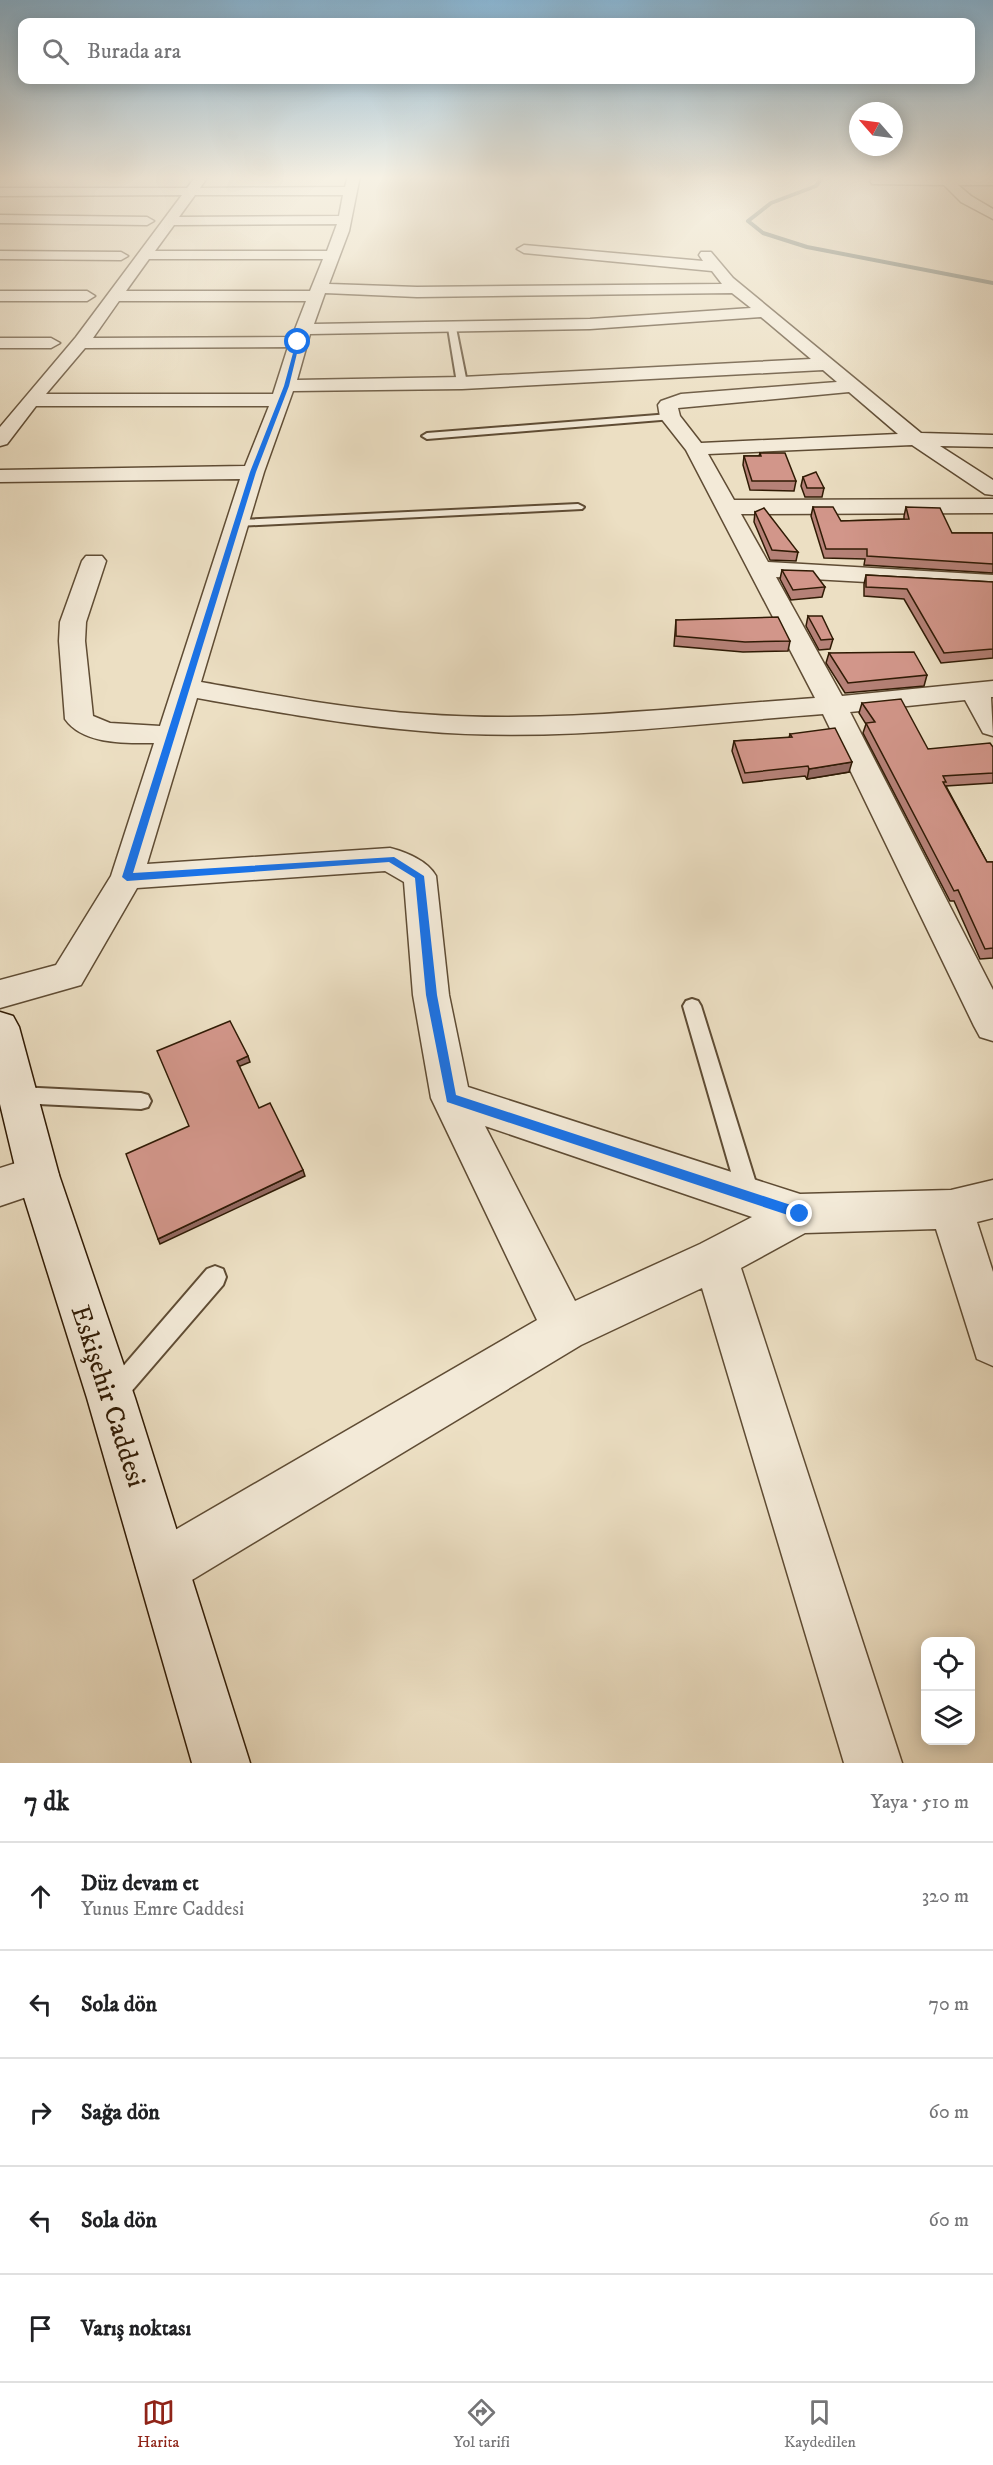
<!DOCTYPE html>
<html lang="tr">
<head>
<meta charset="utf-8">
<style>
  :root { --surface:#fff; --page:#f6f6f6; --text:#202124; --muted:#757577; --line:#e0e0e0; --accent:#8f2418 }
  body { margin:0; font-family:"IM FELL DW Pica",serif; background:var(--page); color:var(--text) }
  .controls { position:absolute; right:18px; bottom:18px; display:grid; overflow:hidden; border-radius:12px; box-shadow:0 3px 15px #0003 }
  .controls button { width:54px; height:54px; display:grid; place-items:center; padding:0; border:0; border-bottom:2px solid var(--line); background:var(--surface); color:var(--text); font:30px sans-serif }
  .compass { position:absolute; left:849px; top:102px; width:54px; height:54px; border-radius:50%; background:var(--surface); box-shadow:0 3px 15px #0003; rotate:298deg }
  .stop { position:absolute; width:18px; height:18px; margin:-14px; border:4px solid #1a73e8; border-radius:50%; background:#fff }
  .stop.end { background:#1a73e8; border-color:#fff; box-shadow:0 2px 6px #0008 }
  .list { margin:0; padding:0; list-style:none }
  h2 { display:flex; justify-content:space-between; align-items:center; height:78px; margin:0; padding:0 24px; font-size:26px }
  h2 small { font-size:20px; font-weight:400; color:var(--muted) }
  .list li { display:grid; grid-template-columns:39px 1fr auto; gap:18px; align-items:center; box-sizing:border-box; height:108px; padding:0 24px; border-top:2px solid var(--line) }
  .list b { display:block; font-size:22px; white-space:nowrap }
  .list p { margin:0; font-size:20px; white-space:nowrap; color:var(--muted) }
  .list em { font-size:20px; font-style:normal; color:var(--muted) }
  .icon { flex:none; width:33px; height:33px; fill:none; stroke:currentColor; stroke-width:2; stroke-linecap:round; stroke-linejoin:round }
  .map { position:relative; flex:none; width:993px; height:1763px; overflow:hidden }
  .search { position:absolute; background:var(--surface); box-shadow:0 3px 15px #0003; left:18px; right:18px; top:18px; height:66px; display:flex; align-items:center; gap:15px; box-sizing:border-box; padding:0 21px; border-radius:12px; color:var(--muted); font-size:22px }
  .sheet { height:618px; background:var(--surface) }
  nav { display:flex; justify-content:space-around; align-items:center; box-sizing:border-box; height:84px; border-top:2px solid var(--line); background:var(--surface); font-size:16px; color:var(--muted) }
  nav a { display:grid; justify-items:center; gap:3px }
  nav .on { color:var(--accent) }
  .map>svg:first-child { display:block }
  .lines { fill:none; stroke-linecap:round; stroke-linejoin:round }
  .stream { stroke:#707b72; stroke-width:4 }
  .service-casing { stroke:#5f4c34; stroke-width:4 }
  .minor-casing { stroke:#5f4c34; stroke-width:3 }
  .secondary-casing { stroke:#301b05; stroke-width:3 }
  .service { fill:#f3ead8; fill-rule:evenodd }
  .minor { fill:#f3ead8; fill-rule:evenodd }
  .secondary { fill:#f3ead8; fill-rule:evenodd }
  .wall { fill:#b58177; stroke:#301b05; stroke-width:1.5 }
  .shaded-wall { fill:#936961; stroke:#301b05; stroke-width:1.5 }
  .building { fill:#d2968a; stroke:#301b05; stroke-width:1.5 }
  .route { fill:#1a73e8 }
  .labels { text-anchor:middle; stroke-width:6; stroke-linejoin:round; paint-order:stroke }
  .near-street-label { font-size:27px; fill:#301b05; stroke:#f3ead8 }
</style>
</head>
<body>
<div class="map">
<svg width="993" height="1763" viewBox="0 0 993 1763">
  <rect width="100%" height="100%" fill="#ecdfc3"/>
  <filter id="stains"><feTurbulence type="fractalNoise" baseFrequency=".00333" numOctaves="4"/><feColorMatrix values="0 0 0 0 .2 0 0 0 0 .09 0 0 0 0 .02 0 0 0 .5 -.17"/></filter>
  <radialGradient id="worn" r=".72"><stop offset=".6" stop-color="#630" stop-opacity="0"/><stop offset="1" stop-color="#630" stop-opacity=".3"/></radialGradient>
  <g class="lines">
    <path class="stream" d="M823 176 816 186 771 203 748 221 763 233 807 247 993 283"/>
    <g class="service-casing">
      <path id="service" d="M452 325 456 328 467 383 462 386 457 383 448 328Z
        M670 414 675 417 673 419 427 439 422 436 427 433Z
        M578 504 584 507 582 509 238 526 232 523 238 520Z
        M692 999 698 1001 701 1006 760 1196 756 1203 749 1206 742 1203 738 1196 683 1006 686 1001Z
        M18 1087 141 1093 148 1095 151 1101 148 1107 141 1109 18 1103 11 1101 8 1095 11 1089Z
        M215 1266 223 1269 226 1277 223 1285 123 1401 115 1405 107 1401 103 1393 107 1385 207 1269Z"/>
    </g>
    <g class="minor-casing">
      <path id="minor" d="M196 176 207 178 200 188 345 187 348 176H360L349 231 329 284 417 287 722 284 712 271 524 253 517 249 524 245 703 261 699 255 701 252H711L733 278 921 433 993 435V447L940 446 993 480V495L985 494 912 445 708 454 734 500 993 499V513L741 514 768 562 993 575V589L776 577 842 696 993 681V697H991L993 736 983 733 965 700 850 712 993 990V1041L980 1037 974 1026 823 714C690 724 554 743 421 731 345 725 271 711 197 698L147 864 390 848C406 852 428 861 436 876L449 995 468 1087 800 1194 951 1190 993 1180V1218L977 1222 993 1272V1366L977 1359 936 1229 805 1233 741 1268 902 1763H844L702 1288 581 1345 182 1586 163 1594 144 1586 136 1567 144 1548 537 1320 431 1098 413 995 404 882 385 871 137 888 81 985 0 1008V980L56 965 111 876 154 743C126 743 83 745 65 719L59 641 60 622 82 561 86 556H102L106 561 86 622 85 641 93 716 110 723 160 726 240 479 0 482V470L245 466 269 406H36L7 444 0 446V427L76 337 182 195 0 196V188H187ZM195 195H343L339 216 179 217ZM337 224 327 251H155L174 225ZM149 259H323L310 291H126ZM325 293 417 297 732 293 751 308 590 319 314 324ZM119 301H306L292 337 93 338ZM761 317 811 359 462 377 297 380 310 334 590 329ZM288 347 273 394H46L85 348ZM823 370 837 382 681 394 661 401 658 405 660 417 686 450 815 698C685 707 552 724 421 714 347 709 274 695 201 682L264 472 293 391 462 389ZM849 392 898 434 701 443 680 416 678 408ZM485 1126 752 1217 700 1244 575 1301Z
        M876 177H993V185H958L971 196 993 209V219L961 202 944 185 872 184 870 181Z
        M0 215 147 217 154 221 147 225 0 223Z
        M0 251 121 252 128 256 121 260 0 259Z
        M0 291H87L95 296 87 301H0Z
        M0 338H51L60 343 51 348H0Z
        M38 1156 53 1162 59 1175 53 1188 0 1206V1168Z"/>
    </g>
    <g class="secondary-casing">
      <path id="secondary" d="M0 1012 13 1016 19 1027 59 1175 135 1398 250 1763H192L87 1398 17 1175 0 1104Z"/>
    </g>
    <use href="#service" class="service"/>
    <use href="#minor" class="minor"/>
    <use href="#secondary" class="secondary"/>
  </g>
  <path class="wall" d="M760 453 796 481 794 491 750 490 743 465 744 456H759Z
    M803 477 824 488 822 497H805L801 486Z
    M813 507 841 521 904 519V516L906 507 952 533H993V573L864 565 865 559 824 558 811 516Z
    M755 512 798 552 796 561 770 560 754 522Z
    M782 570 825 587 822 597 791 600 780 579Z
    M866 575 993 582V658L941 663 904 599 864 596V584Z
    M808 616 833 639 830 649 819 650 806 626Z
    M676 620 790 641 788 651 743 652 674 646Z
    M829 653 927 675 924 686 845 693 826 663Z
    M862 703 928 749 993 747V783L946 786 987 862H993V958L980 959 954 901H950L863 733 866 724 859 713Z
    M790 734 849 772 807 779 805 776 743 783 732 751 734 741 789 738Z"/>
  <path class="shaded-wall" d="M852 762 849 772 807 779 809 769Z
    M248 1056 250 1062 238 1067 237 1061Z
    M303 1170 305 1176 160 1244 158 1239Z"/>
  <path class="building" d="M760 453H785L796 481H752L744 456H761Z
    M816 472 824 488H807L803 477Z
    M813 507H833L841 521 909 519 906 507 940 508 952 533H993V564L867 556V549H826Z
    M764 508 798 552 772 550 755 512Z
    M782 570 813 571 825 587 793 590Z
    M866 575 993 582V649L944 653 907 589 866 587Z
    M808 616H822L833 639 821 640Z
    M778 617 790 641 745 642 676 636V620Z
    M914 652 927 675 848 683 829 653Z
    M901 699 928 749 990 743 993 747V773L943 776 946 782H943L987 862H993V948L985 949 958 890 954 891 866 723 875 722 862 703Z
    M835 728 852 762 809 769 808 766 745 773 734 741 792 737 790 734Z
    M230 1021 248 1056 237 1061 259 1108 270 1103 303 1170 158 1239 126 1154 189 1126 157 1051Z"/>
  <linearGradient id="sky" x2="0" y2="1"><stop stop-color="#89b7d6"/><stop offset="0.42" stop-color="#f6f1e4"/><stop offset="1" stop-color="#f6f1e4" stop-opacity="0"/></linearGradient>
  <rect width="993" height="423" fill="url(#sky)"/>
  <path class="route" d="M300 341 289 386 256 472 133 873 394 857 424 876 437 995 456 1095 800 1208 805 1209V1218L800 1219 447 1102 426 995 415 878 389 862 127 881 122 877 250 472 284 386 296 342Z"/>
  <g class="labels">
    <g class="near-street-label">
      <text transform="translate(109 1396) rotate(72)" y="9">Eskişehir Caddesi</text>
    </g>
  </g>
  <rect width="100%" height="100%" filter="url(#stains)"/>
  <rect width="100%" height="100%" fill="url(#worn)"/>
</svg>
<div class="controls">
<button><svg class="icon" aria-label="locate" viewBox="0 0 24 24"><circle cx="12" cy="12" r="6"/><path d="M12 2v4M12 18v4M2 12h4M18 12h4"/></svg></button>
<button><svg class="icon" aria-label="layers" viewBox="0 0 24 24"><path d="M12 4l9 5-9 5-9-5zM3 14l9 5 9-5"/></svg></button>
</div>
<svg class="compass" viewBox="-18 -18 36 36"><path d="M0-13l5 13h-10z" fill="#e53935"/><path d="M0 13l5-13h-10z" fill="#757577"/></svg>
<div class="stop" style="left:298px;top:342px"></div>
<div class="stop end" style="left:800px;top:1214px"></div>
<div class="search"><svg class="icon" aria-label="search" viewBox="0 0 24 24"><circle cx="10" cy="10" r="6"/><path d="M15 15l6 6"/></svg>Burada ara</div>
</div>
<section class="sheet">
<h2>7 dk<small>Yaya · 510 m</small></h2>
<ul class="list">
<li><svg class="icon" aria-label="ahead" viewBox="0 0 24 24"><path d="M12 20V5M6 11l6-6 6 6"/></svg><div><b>Düz devam et</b><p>Yunus Emre Caddesi</p></div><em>320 m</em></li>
<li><svg class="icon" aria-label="left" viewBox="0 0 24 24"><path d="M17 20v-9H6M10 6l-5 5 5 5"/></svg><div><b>Sola dön</b></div><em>70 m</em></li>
<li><svg class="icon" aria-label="right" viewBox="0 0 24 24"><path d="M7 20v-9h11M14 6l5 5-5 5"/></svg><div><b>Sağa dön</b></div><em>60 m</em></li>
<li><svg class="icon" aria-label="left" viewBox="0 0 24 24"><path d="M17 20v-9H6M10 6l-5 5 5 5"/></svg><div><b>Sola dön</b></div><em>60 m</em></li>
<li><svg class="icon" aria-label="arrive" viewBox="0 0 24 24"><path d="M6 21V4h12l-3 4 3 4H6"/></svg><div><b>Varış noktası</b></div></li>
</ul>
</section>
<nav>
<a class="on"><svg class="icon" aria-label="map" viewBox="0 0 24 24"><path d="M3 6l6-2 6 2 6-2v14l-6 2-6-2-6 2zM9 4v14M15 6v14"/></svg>Harita</a>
<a><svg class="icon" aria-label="directions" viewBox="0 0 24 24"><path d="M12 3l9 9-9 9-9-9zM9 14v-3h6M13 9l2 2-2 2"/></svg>Yol tarifi</a>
<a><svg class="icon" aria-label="saved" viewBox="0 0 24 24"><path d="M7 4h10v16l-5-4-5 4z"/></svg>Kaydedilen</a>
</nav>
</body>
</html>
